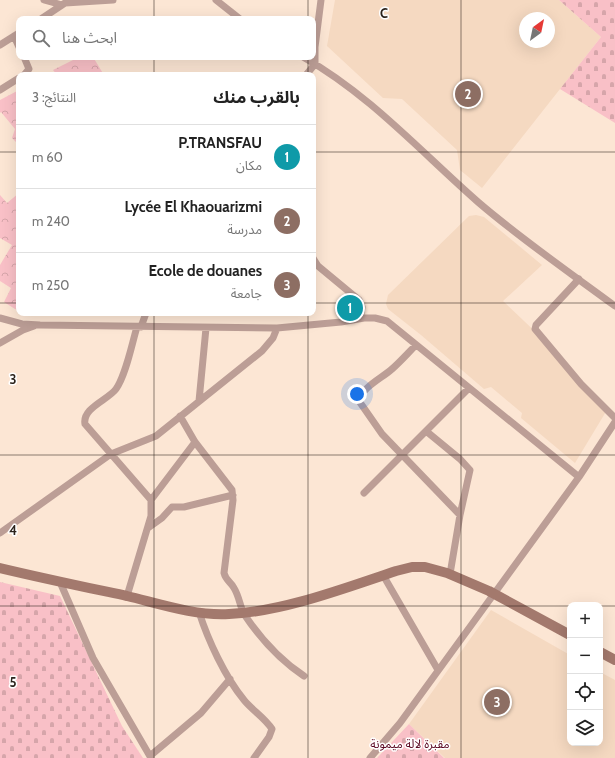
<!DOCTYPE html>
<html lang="ar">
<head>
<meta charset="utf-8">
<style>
  :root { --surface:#fff; --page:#f6f6f6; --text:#222; --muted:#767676; --line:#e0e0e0; --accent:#ea580c }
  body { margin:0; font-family:Cabin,"Noto Sans Arabic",sans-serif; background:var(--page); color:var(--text); direction:rtl }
  .controls { position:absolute; right:12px; bottom:12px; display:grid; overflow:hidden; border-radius:8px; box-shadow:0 4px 16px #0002 }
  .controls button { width:36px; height:36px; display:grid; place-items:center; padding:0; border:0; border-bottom:1px solid var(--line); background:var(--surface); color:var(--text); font:20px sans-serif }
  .compass { position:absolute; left:519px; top:12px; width:36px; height:36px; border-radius:50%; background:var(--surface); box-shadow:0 4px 16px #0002; rotate:33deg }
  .you { position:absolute; left:357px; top:394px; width:14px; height:14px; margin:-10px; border:3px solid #fff; border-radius:50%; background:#1a73e8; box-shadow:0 0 0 6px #1a73e833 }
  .badge { display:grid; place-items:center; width:26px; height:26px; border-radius:50%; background:var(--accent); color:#fff; font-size:13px; font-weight:700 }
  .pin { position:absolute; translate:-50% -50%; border:2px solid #fff; box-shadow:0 1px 4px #0006 }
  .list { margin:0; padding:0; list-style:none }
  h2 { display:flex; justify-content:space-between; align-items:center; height:52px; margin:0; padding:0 16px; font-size:17px }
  h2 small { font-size:13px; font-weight:400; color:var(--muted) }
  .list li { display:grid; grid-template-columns:26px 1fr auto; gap:12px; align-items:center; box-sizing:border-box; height:64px; padding:0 16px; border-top:1px solid var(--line) }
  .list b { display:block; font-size:15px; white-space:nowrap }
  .list p { margin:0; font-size:13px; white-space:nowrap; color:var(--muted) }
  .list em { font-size:13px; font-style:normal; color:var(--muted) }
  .icon { flex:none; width:22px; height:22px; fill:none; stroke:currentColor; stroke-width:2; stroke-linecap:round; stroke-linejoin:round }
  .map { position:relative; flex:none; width:615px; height:758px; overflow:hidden; direction:ltr }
  .search { position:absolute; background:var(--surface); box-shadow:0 4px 16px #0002; left:16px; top:16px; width:300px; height:44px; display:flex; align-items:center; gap:10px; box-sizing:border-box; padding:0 14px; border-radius:8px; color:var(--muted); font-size:15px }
  .panel { position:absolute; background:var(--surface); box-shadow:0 4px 16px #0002; left:16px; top:72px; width:300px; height:244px; border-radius:8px; direction:rtl }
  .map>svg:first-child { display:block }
  .built { fill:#f5d9c1; fill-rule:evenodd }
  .cemetery { fill:url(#cemetery-stones) }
  .park { fill:url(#park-crowns) }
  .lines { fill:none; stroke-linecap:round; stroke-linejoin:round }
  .minor { stroke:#bc9e96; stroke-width:7 }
  .secondary { stroke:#a3796d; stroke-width:10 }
  .grid { fill:none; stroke:#2b231c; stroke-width:1; stroke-opacity:0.55 }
  .labels { text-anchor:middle; stroke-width:3; stroke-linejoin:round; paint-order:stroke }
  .park-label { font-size:12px; fill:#5a0721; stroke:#fff }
  .grid-label { font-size:13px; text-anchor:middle; font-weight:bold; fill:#2b231c; stroke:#fff; stroke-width:3; stroke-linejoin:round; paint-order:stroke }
</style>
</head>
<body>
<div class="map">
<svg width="615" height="758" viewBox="0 0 615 758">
  <defs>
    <pattern id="cemetery-stones" width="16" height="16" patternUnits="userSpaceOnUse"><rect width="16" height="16" fill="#f9c0c7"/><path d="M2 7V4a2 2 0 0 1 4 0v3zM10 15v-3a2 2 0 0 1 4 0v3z" fill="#d6a5aa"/></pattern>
    <pattern id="park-crowns" width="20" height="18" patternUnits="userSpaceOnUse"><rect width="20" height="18" fill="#f9c0c7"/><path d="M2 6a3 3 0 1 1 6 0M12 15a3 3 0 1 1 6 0" fill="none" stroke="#d6a5aa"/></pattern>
  </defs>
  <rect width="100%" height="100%" fill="#fce6d4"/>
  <path class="built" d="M335 0H559L601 37 482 188 460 170 457 150 402 99 383 98 327 46ZM525 18H549V42H525Z
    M476 215 484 217 542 265 503 301 545 341 607 410 575 463 521 418 522 413 491 387 484 389 421 335 388 309 386 304 388 295 469 216Z
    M491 610 570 655V743H600V672L615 680V758H445L409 724Z"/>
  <path class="cemetery" d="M559 0H615V123L560 89 601 37Z
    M0 582 60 596 122 726 143 758H0Z
    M409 724 444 758H377Z"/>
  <path class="park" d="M79 57H93L104 75H57L53 70Z
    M19 90V145L12 138 15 129 1 112 0 113V100Z
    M19 193V310L15 309 4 302 11 288 0 281V265L12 245 0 238V195L7 203Z
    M39 313H139L138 316 52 315Z"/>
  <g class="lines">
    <path class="minor" d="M44 0 62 5
      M216 0 240 19
      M41 19 65 3 113 0
      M14 36 19 47
      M0 45 19 33
      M303 57C369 94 421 152 478 202 521 239 569 272 615 306
      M24 75 29 69 24 57
      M306 75 315 64V47L321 0
      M0 90 19 78
      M313 258 318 266 359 300 362 307 360 318
      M579 279 536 325 535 329 581 384 615 418
      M0 318 22 324 40 325 277 328 341 322 364 318H375L387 321 579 477 400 723 370 758
      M141 327 146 313
      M0 343 23 330 34 326
      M416 345C408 353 400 362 392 369 382 378 361 388 359 401L382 434 460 515 450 574
      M199 401 206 328
      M180 416 195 442 232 490 233 500 224 573C226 581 231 582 234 588 239 596 240 606 244 614 260 638 280 660 304 676
      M426 431 460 459 470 470 460 515
      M579 477 615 422
      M364 493 469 388
      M151 500 195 442
      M148 528 162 518 172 507H184L233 495
      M0 533 111 454 156 436 262 351 273 338 277 328
      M383 575 438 670
      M60 582 93 658 151 758
      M127 596 151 516V500L85 424C82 408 108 400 116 389 126 375 132 343 137 327
      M199 612C208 640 225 677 244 700 252 710 265 718 272 729L269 737 254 758
      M150 756 201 713 230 679"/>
    <path class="secondary" d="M0 568C42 578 85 587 127 596 160 604 195 616 229 614 282 612 345 588 396 571L412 567H425L447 573 489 591 570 635
      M600 652 615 660"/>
  </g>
  <path class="grid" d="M154 0V19M308 0V19M461 0V758M154 57V75M308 57V75M0 152H19M313 152H615M0 303H19M313 303H615M154 313V758M308 313V758M0 455H615M0 606H570M600 606H615"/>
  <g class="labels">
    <g class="park-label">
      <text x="410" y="748">مقبرة لالة ميمونة</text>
    </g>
  </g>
  <g class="grid-label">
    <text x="384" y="18">C</text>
    <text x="13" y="384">3</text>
    <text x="13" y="535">4</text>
    <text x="13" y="687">5</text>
  </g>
</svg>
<div class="controls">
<button>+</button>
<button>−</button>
<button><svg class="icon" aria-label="locate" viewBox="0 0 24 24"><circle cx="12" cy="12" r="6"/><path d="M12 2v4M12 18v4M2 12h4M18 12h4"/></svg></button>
<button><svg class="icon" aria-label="layers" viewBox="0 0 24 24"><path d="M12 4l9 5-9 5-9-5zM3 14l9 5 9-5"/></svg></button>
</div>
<svg class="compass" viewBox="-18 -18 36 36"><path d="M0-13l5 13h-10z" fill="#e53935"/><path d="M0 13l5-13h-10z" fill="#767676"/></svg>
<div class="you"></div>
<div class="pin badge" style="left:350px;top:308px;background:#0f9aa8">1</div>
<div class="pin badge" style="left:468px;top:94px;background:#8d6e63">2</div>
<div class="pin badge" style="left:497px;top:702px;background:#8d6e63">3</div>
<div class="search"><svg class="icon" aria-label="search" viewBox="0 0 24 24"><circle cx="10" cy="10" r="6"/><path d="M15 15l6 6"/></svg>ابحث هنا</div>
<section class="panel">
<h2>بالقرب منك<small>النتائج: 3</small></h2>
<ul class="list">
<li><span class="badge" style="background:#0f9aa8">1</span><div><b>P.TRANSFAU</b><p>مكان</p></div><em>60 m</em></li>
<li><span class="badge" style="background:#8d6e63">2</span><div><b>Lycée El Khaouarizmi</b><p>مدرسة</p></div><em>240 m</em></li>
<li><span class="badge" style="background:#8d6e63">3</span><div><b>Ecole de douanes</b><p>جامعة</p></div><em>250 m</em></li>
</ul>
</section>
</div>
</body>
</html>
